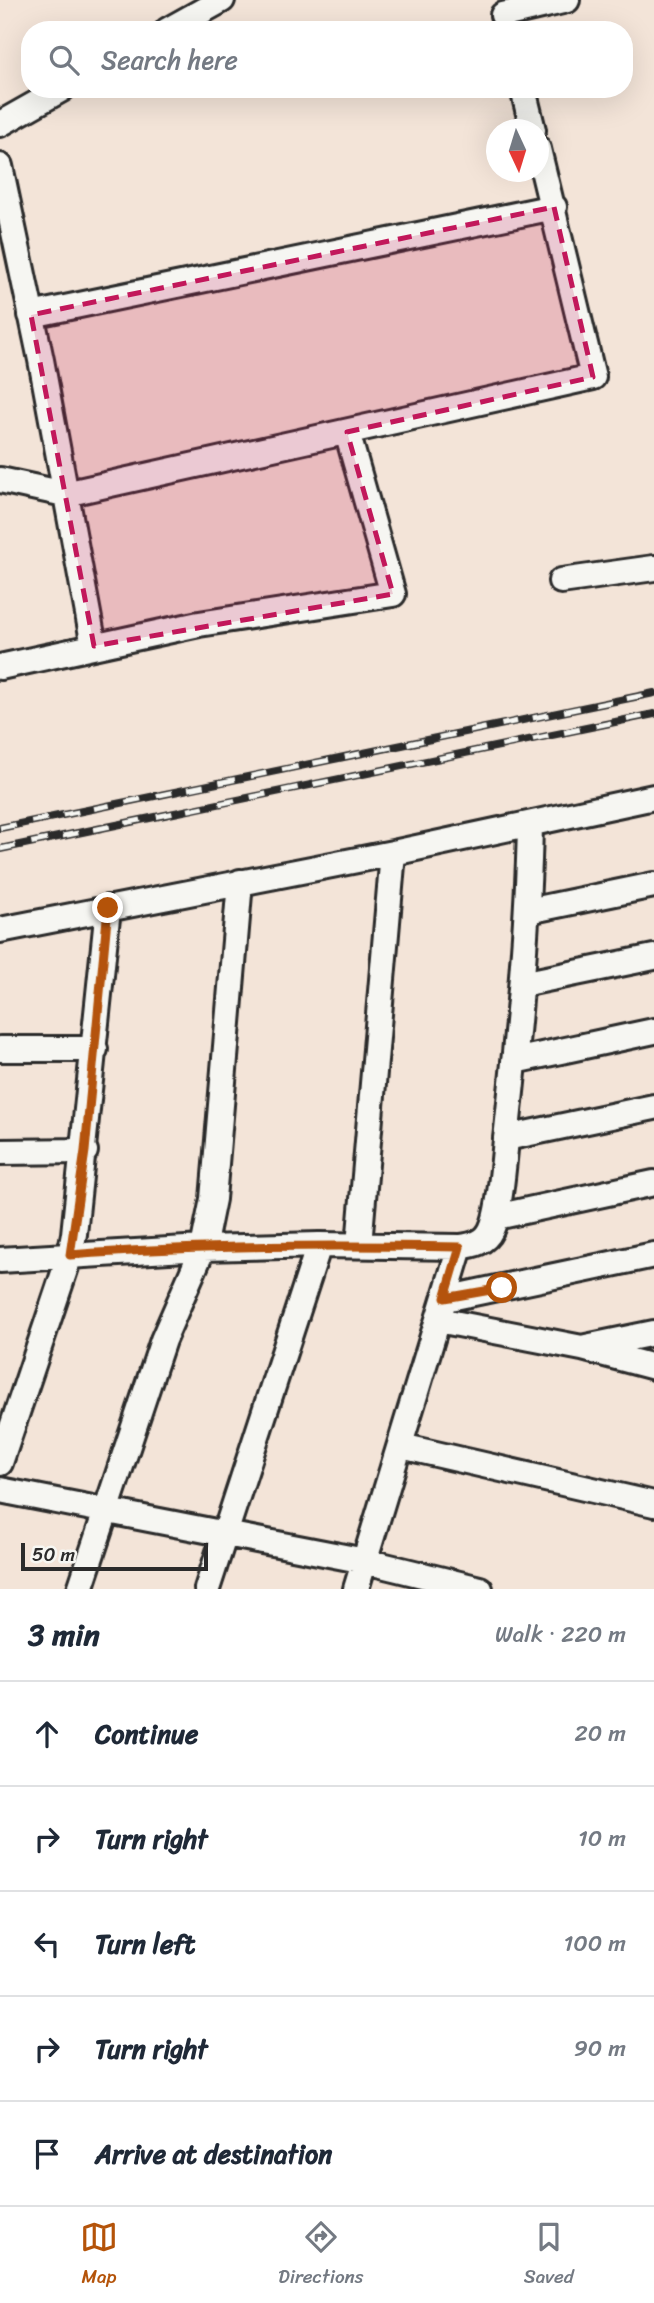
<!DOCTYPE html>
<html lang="en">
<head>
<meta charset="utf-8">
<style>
  :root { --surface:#fff; --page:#f2f2f3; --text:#1f2937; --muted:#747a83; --line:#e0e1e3; --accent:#b45309 }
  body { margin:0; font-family:Sriracha,sans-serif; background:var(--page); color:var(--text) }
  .compass { position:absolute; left:486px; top:119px; width:63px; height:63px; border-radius:50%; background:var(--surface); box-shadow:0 7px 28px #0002; rotate:176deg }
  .scale { position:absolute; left:21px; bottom:18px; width:187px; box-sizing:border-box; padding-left:7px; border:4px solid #2b2b2b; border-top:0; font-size:19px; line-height:24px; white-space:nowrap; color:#2b2b2b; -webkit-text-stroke:5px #f6f6f2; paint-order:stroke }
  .stop { position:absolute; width:21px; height:21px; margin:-16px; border:5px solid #b45309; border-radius:50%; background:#fff }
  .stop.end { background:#b45309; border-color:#fff; box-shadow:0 2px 7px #0008 }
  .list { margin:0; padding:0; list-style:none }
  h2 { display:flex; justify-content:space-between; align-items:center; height:91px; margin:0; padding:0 28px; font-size:30px }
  h2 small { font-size:23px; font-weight:400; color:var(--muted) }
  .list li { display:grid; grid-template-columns:46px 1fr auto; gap:21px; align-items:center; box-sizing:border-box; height:105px; padding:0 28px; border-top:2px solid var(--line) }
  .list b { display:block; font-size:26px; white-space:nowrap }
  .list em { font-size:23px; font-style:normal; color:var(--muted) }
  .icon { flex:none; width:38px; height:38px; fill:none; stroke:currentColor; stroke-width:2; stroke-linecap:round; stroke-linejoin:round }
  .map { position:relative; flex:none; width:654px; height:1589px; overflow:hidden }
  .search { position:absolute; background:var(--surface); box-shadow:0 7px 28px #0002; left:21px; right:21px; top:21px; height:77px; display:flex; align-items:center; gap:18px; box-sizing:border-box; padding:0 24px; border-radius:28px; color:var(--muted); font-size:26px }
  .sheet { height:616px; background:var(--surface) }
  nav { display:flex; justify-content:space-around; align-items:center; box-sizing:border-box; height:98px; border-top:2px solid var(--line); background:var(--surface); font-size:19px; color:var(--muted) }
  nav a { display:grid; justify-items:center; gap:4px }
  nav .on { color:var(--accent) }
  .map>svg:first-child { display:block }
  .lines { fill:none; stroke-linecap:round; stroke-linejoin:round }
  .street-casing { stroke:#2b2b2b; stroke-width:30 }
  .street { stroke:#f6f6f2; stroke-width:24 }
  .rail-casing { stroke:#2b2b2b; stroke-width:8 }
  .rail { stroke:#f6f6f2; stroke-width:5; stroke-dasharray:16; stroke-linecap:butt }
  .route { stroke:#b45309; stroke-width:9 }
  .marked { fill:#c2185b; fill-opacity:0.2; stroke:#c2185b; stroke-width:5; stroke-dasharray:14 9; stroke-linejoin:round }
</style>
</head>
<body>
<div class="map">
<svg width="654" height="1589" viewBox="0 0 654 1589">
  <rect width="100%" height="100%" fill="#f3e4d8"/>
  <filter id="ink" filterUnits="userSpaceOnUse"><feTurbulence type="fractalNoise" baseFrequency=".0143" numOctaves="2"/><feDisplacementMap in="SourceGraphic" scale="14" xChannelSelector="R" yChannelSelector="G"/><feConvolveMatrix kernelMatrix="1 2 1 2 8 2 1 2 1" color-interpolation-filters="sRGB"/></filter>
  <g filter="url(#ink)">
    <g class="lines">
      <g class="street-casing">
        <path id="street" d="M503 15 567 0
          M168 30 222 0
          M523 89 533 130
          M0 124 62 89
          M0 166 41 360 94 646
          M31 315 554 207
          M0 480 65 494 593 377 538 149
          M561 581 654 568
          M0 667 199 624 393 594 347 432
          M528 911 654 885
          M0 930 393 853 654 797
          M522 984 654 957
          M0 1049H95
          M514 1061 654 1031
          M506 1138 654 1107
          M0 1152 85 1151
          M496 1217 654 1183
          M359 1245 393 853
          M0 1260 203 1248 319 1245 460 1247C473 1245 485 1243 491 1230 501 1210 504 1155 507 1130 518 1028 528 928 530 825
          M445 1299 654 1255
          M438 1320 582 1348 654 1367
          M586 1347 654 1333
          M401 1446 654 1504
          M0 1463 70 1255 74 1234 108 908
          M0 1490 365 1561 480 1589
          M80 1589 163 1340 203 1248 213 1199 240 882
          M207 1589 319 1245
          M356 1589 460 1247"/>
      </g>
      <use href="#street" class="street"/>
      <g class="rail-casing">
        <path id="rail" d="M0 828 654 693
          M0 849 654 714"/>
      </g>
      <use href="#rail" class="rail"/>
    </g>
  </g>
  <g class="lines" filter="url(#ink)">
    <path class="route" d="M108 908 85 1151 70 1255C200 1245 330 1245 460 1247L445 1298 502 1288"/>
  </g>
  <path class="marked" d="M554 207 593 377 347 432 393 594 94 646 31 315Z"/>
</svg>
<svg class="compass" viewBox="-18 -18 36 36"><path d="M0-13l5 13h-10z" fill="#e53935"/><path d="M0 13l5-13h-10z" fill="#747a83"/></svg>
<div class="scale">50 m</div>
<div class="stop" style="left:502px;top:1288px"></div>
<div class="stop end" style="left:108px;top:908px"></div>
<div class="search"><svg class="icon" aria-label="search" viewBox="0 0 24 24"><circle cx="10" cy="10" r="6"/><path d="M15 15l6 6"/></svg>Search here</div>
</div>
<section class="sheet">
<h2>3 min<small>Walk · 220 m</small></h2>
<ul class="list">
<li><svg class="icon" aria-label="ahead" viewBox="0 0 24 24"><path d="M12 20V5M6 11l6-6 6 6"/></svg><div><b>Continue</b></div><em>20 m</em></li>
<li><svg class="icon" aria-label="right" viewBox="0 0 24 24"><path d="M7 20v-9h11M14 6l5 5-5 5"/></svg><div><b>Turn right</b></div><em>10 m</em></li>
<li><svg class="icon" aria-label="left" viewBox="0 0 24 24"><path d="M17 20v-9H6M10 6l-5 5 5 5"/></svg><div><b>Turn left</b></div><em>100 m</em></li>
<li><svg class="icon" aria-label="right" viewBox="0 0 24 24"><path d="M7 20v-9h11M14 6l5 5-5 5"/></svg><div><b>Turn right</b></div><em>90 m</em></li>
<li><svg class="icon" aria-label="arrive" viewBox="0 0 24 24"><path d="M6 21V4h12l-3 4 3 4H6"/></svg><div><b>Arrive at destination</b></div></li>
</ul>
</section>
<nav>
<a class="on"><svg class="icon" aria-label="map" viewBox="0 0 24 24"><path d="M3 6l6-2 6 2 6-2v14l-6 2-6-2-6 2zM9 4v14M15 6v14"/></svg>Map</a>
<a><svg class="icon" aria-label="directions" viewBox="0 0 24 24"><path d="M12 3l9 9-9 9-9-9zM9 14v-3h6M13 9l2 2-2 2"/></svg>Directions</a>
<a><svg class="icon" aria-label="saved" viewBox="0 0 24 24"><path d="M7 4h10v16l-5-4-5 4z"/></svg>Saved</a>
</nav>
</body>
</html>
